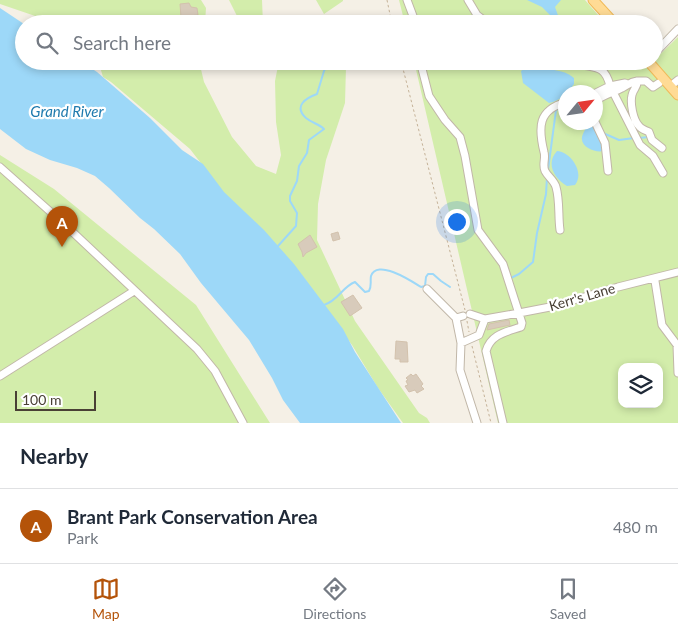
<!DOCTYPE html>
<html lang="en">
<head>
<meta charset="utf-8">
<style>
  :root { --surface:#fff; --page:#f6f6f7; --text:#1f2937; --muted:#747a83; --line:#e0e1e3; --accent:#b45309 }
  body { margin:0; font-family:Lato,sans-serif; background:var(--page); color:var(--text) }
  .controls { position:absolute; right:15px; bottom:15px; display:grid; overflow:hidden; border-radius:10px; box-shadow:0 2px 8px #0003 }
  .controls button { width:45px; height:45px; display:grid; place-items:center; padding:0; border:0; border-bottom:1px solid var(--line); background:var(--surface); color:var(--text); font:25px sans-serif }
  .compass { position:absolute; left:558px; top:85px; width:45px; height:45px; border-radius:50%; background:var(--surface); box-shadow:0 2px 8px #0003; rotate:61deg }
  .scale { position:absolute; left:15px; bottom:12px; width:81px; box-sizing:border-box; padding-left:5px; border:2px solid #494035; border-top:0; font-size:14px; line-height:18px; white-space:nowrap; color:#494035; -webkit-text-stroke:4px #fff; paint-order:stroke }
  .you { position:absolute; left:456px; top:221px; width:18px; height:18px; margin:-12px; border:4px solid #fff; border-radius:50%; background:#1a73e8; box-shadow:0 0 0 8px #1a73e833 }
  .badge { display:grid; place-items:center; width:32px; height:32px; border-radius:50%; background:var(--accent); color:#fff; font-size:16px; font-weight:700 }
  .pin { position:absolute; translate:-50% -41px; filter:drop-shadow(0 1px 2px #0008) }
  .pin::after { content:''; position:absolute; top:26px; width:18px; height:15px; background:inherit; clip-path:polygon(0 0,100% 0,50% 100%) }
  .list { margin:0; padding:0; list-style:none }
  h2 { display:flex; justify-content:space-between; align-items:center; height:65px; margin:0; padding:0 20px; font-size:21px }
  h2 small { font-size:16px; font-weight:400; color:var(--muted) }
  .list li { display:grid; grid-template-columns:32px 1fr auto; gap:15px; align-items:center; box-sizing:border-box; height:75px; padding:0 20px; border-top:1px solid var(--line) }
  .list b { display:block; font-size:19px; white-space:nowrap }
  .list p { margin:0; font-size:16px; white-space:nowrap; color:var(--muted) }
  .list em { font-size:16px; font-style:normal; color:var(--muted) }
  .icon { flex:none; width:28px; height:28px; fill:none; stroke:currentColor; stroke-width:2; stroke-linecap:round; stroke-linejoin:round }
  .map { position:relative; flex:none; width:678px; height:423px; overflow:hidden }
  .search { position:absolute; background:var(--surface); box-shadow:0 2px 8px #0003; left:15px; right:15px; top:15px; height:55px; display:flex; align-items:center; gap:12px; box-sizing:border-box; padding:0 18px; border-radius:28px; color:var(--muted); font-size:19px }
  .sheet { height:140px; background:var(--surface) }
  nav { display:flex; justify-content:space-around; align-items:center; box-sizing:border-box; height:70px; border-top:1px solid var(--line); background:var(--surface); font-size:14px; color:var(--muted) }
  nav a { display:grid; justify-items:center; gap:2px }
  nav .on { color:var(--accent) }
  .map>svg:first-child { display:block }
  .green { fill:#d3edab; fill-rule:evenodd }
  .water { fill:#9dd8f8 }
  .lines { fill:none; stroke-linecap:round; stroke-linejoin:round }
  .stream { stroke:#9dd8f8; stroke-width:2 }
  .building { fill:#d8cbbb; stroke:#d3c2ad }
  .minor-casing { stroke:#c1b7a8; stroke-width:9 }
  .major-casing { stroke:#f0ba59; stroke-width:11 }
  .path { stroke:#c5b298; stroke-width:1; stroke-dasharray:2.5 2.5; stroke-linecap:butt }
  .minor { stroke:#fff; stroke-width:7 }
  .major { stroke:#ffdb95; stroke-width:9 }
  .labels { text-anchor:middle; stroke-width:4.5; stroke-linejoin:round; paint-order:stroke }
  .street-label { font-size:14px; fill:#494035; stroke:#fff }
  .water-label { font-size:15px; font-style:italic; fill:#207bae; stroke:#fff }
</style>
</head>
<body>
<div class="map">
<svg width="678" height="423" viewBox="0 0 678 423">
  <rect width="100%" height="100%" fill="#f5f0e6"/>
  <path class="green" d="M0 0H201L206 8 205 23 48 24 41 18 0 4Z
    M229 0H262L263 24H241Z
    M316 0H343V1L324 14Z
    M399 0H585L606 24H405Z
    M678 37V423H498L414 61H639L646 68ZM566 92H596V122H566ZM622 367H659V404H622Z
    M90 61H199L204 82 232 137 256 166 276 174 281 155 276 122 275 81 279 61H333L346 67 345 103 326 160 318 204 317 240 355 321 419 413 427 418 430 423H403L378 388 352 345 277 246 227 197 190 149 111 82 103 77 100 67Z
    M0 155 54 189 196 305 270 423H0Z"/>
  <path class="water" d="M527 0H561L555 7 560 21 555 20 542 7Z
    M0 8 24 24V61H80L97 72 150 118 182 150 203 164 224 192 264 230 294 264 343 329 355 352 401 423H300L283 400 272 378 249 340 201 283 180 254 154 229 140 218 109 188 95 176 77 168 50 160 26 149 0 129Z
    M535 66C549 71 562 68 574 78V84C569 92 560 101 549 103L523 83 521 71 527 67Z
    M589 123H592L603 140V151C596 153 580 147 582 137 583 133 587 126 589 123Z
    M557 151C571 152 585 173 575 185L567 186C555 179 545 164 557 151Z"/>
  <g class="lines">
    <path class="stream" d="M378 24 382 20
      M603 133 619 140 634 138
      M639 138 649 137
      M548 170 556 110 566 106
      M278 246 296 226 297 213 290 201V196L297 181 299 166 307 153 309 140 324 129C319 124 312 123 306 118 293 106 306 98 317 94L324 71 329 61
      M511 278 519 274 533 262 537 233 546 194 547 177
      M324 305C339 300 342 287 355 282L365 292 369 291C372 286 370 281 371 276 377 258 413 282 421 287L425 286 426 277 428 274H433L441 281 450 287"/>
  </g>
  <path class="building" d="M189 3 191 7 197 8 198 15 181 17 180 4Z
    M338 232 340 239 333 241 331 234Z
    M310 235 317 247 306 253 303 257 302 252 298 244Z
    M353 295 362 308 350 316 341 302Z
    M509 320 510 325 487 330 489 324Z
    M396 341 407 342 408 362H400V359H395Z
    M411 374 413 376 416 374 423 384 421 386 424 389 417 393 415 390 409 392 405 386 408 385 406 381 408 380 406 378Z"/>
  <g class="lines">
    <g class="minor-casing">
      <path id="minor" d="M407 0 416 24
        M468 0 477 15 489 24
        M654 54 678 29
        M420 61 429 96 445 120 460 137 465 156 478 230 503 264 522 323 521 327C506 332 491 334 486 351L503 423
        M573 61C590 71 604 60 610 86L596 93
        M637 81H646L653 87 659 83
        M627 84 625 83 610 86 640 145 653 156 663 173
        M673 84 678 80
        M596 101C604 94 613 93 622 88 628 85 630 82 637 81 638 87 633 89 632 95 630 103 633 120 639 126 641 129 645 130 649 132L652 140 662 148
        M595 122 605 143 608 171
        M0 167 63 223 197 349 215 371 243 423
        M560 230C558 216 560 201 556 187 554 180 548 177 545 171 542 165 546 158 544 152 538 127 538 110 566 102
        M655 281 662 325 677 345 678 373
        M427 289 456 318 463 316
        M470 314 485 319 519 313 550 307 618 287 678 272
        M456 318 461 343 460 370 477 423
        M461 343 479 335 485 319
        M0 376 134 291"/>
    </g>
    <g class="major-casing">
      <path id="major" d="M593 0 615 24
        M648 61 678 95"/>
    </g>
    <path class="path" d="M387 0 392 24
      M401 61 465 310
      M467 321 469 332
      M472 346 491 423"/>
    <use href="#minor" class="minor"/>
    <use href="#major" class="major"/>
  </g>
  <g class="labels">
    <g class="street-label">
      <text transform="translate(582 297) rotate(-16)" y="5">Kerr's Lane</text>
    </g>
    <g class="water-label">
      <text x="67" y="117">Grand River</text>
    </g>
  </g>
</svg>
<div class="controls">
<button><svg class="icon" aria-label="layers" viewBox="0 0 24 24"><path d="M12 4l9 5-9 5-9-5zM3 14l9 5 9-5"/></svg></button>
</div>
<svg class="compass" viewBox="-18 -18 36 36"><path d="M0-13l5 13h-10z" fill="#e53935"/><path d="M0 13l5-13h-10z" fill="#747a83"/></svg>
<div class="scale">100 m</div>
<div class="you"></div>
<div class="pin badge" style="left:62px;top:247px">A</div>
<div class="search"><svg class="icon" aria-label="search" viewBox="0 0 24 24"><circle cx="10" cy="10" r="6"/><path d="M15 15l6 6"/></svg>Search here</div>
</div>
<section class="sheet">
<h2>Nearby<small></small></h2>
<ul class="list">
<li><span class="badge">A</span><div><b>Brant Park Conservation Area</b><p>Park</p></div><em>480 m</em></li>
</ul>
</section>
<nav>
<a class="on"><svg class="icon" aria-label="map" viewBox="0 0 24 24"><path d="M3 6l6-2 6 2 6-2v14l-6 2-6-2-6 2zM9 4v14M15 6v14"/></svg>Map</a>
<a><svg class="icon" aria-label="directions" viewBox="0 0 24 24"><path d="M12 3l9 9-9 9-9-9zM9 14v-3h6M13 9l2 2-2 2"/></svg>Directions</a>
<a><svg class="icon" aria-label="saved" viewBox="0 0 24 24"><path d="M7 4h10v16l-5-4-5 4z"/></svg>Saved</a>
</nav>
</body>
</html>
